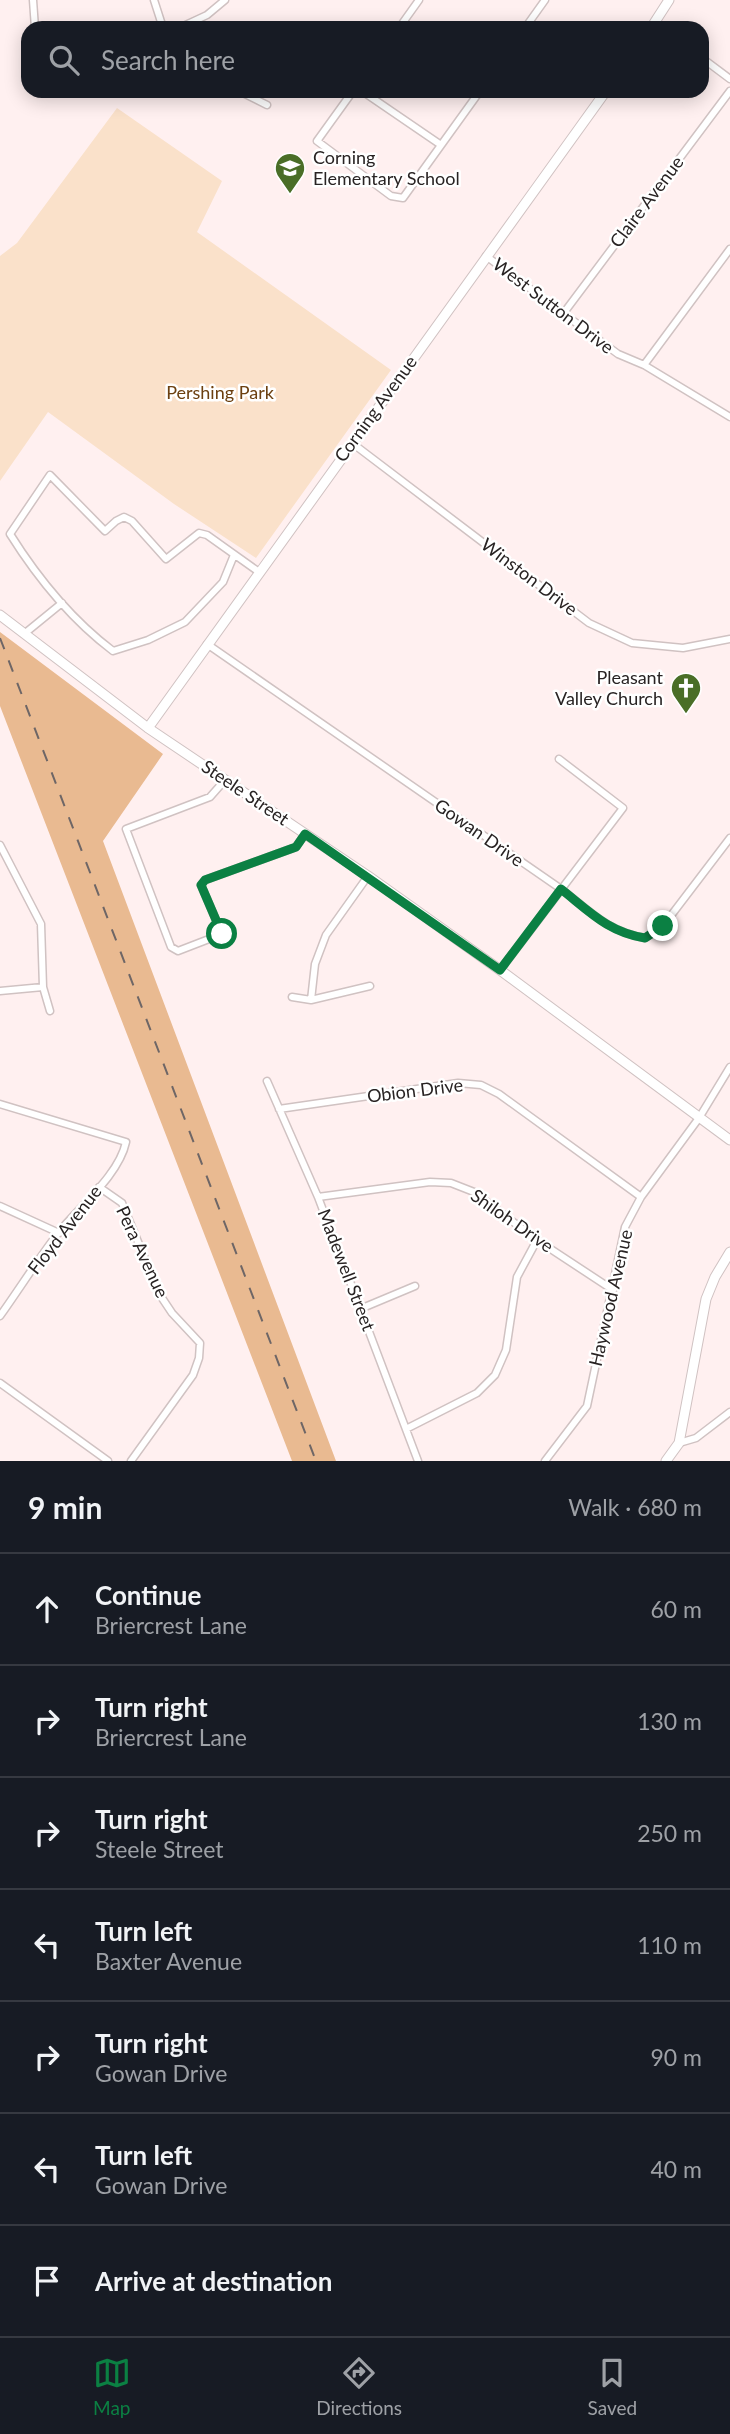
<!DOCTYPE html>
<html lang="en">
<head>
<meta charset="utf-8">
<style>
  :root { --surface:#171b24; --page:#20242c; --text:#f1f3f6; --muted:#9ea1a6; --line:#363941; --accent:#0b8043 }
  body { margin:0; font-family:Lato,sans-serif; background:var(--page); color:var(--text) }
  .stop { position:absolute; width:21px; height:21px; margin:-16px; border:5px solid #0b8043; border-radius:50%; background:#fff }
  .stop.end { background:#0b8043; border-color:#fff; box-shadow:0 2px 7px #0008 }
  .list { margin:0; padding:0; list-style:none }
  h2 { display:flex; justify-content:space-between; align-items:center; height:91px; margin:0; padding:0 28px; font-size:30px }
  h2 small { font-size:23px; font-weight:400; color:var(--muted) }
  .list li { display:grid; grid-template-columns:46px 1fr auto; gap:21px; align-items:center; box-sizing:border-box; height:112px; padding:0 28px; border-top:2px solid var(--line) }
  .list b { display:block; font-size:26px; white-space:nowrap }
  .list p { margin:0; font-size:23px; white-space:nowrap; color:var(--muted) }
  .list em { font-size:23px; font-style:normal; color:var(--muted) }
  .icon { flex:none; width:38px; height:38px; fill:none; stroke:currentColor; stroke-width:2; stroke-linecap:round; stroke-linejoin:round }
  .map { position:relative; flex:none; width:730px; height:1461px; overflow:hidden }
  .search { position:absolute; background:var(--surface); box-shadow:0 4px 18px #0003; left:21px; right:21px; top:21px; height:77px; display:flex; align-items:center; gap:18px; box-sizing:border-box; padding:0 24px; border-radius:21px; color:var(--muted); font-size:26px }
  .sheet { height:875px; background:var(--surface) }
  nav { display:flex; justify-content:space-around; align-items:center; box-sizing:border-box; height:98px; border-top:2px solid var(--line); background:var(--surface); font-size:19px; color:var(--muted) }
  nav a { display:grid; justify-items:center; gap:4px }
  nav .on { color:var(--accent) }
  .map>svg:first-child { display:block }
  .green { fill:#fae1ca }
  .forest { fill:#e9ba91 }
  .lines { fill:none; stroke-linecap:round; stroke-linejoin:round }
  .street-casing { stroke:#d0c2c2; stroke-width:9 }
  .secondary-casing { stroke:#d0c2c2; stroke-width:11 }
  .street { stroke:#fff; stroke-width:6 }
  .secondary { stroke:#fff; stroke-width:9 }
  .rail { stroke:#6e6666; stroke-width:2; stroke-dasharray:12 12; stroke-linecap:butt }
  .route { stroke:#0b8043; stroke-width:9 }
  .labels { text-anchor:middle; stroke-width:5; stroke-linejoin:round; paint-order:stroke }
  .poi-label { font-size:18px; fill:#282323; stroke:#fff; text-anchor:start }
  .street-label { font-size:18px; fill:#282323; stroke:#fff }
  .park-label { font-size:18px; fill:#6c4010; stroke:#fff }
</style>
</head>
<body>
<div class="map">
<svg width="730" height="1461" viewBox="0 0 730 1461">
  <rect width="100%" height="100%" fill="#fff0f0"/>
  <path class="green" d="M117 108 222 181 197 232 391 370 256 558 174 504 48 412 0 481V256L17 243Z"/>
  <path class="forest" d="M0 632 163 754 103 841 336 1461H292L0 706Z"/>
  <g class="lines">
    <g class="street-casing">
      <path id="street" d="M33 0 35 28
        M154 0 163 28
        M179 28 207 15 225 0
        M399 28 419 0
        M525 28 545 0
        M702 58 730 79
        M239 91 267 105
        M353 91 317 141 391 196 403 198 480 91
        M362 91 441 145
        M486 256 618 354 644 365 730 417
        M563 314 730 91
        M644 365 730 249
        M352 443 589 623 632 643 683 648 730 639
        M234 555 223 582 185 622 148 640 113 651C72 620 37 577 10 534L50 475 105 531 116 521 124 517 132 521 166 559 199 533 207 535 259 572
        M24 634 62 603
        M207 644 561 889C590 911 608 932 645 938L663 926 730 838
        M225 780 210 797 126 829 171 947 178 951 222 934 201 885 205 880 296 847 305 834
        M0 845 41 924 43 987 50 1011
        M500 970 623 808 559 759
        M0 991 43 987
        M292 997 311 1000 370 986
        M311 1000 315 964 326 935 368 876
        M267 1081 318 1197 418 1461
        M0 1104 126 1142C119 1175 80 1206 59 1232 38 1259 20 1288 0 1316
        M279 1109 458 1083 481 1085 499 1094 641 1197
        M99 1187 122 1203 160 1295 172 1313 200 1343 199 1358 193 1375 131 1461
        M318 1197 430 1182 451 1183 474 1192 537 1240 613 1290
        M0 1206 59 1233
        M360 1309 415 1286
        M0 1383 108 1461
        M406 1429 477 1393 495 1375 506 1350 517 1277 537 1240
        M679 1443 696 1438 730 1412
        M545 1461 587 1406 625 1227 641 1197 699 1118 730 1067"/>
    </g>
    <g class="secondary-casing">
      <path id="secondary" d="M651 28 669 0
        M0 615 148 728 368 876 500 970 730 1140
        M148 728 606 91
        M666 1461 679 1443 706 1299 715 1277 730 1252"/>
    </g>
    <use href="#street" class="street"/>
    <use href="#secondary" class="secondary"/>
    <path class="rail" d="M0 638 316 1461"/>
  </g>
  <g class="lines">
    <path class="route" d="M222 934 201 885 205 880 296 847 305 834 500 970 561 889C590 912 608 932 645 938L663 926"/>
  </g>
  <defs>
    <g id="school-pin" transform="scale(1.575)"><path d="M0 17L-7.5 6A9.5 9.5 0 1 1 7.5 6Z" fill="#4a6e27" stroke="#fff"/><path d="M0-5L7-2L0 1L-7-2ZM-4 1L0 2.5L4 1V4Q0 6-4 4Z" fill="#fff"/></g>
    <g id="church-pin" transform="scale(1.575)"><path d="M0 17L-7.5 6A9.5 9.5 0 1 1 7.5 6Z" fill="#4a6e27" stroke="#fff"/><path d="M-1.2-6h2.4v3.5h3.3v2.4h-3.3V6h-2.4V-.1h-3.3v-2.4h3.3Z" fill="#fff"/></g>
  </defs>
  <g fill-rule="evenodd">
    <use href="#school-pin" x="290" y="168"/>
    <use href="#church-pin" x="686" y="688"/>
  </g>
  <g class="labels">
    <g class="poi-label">
      <text x="313" y="164">Corning<tspan x="313" dy="21">Elementary School</tspan></text>
      <text x="663" y="684" text-anchor="end">Pleasant<tspan x="663" dy="21">Valley Church</tspan></text>
    </g>
    <g class="street-label">
      <text transform="translate(647 202) rotate(-53)" y="6">Claire Avenue</text>
      <text transform="translate(553 306) rotate(37)" y="6">West Sutton Drive</text>
      <text transform="translate(376 409) rotate(-54)" y="6">Corning Avenue</text>
      <text transform="translate(529 577) rotate(37)" y="6">Winston Drive</text>
      <text transform="translate(245 793) rotate(34)" y="6">Steele Street</text>
      <text transform="translate(479 833) rotate(35)" y="6">Gowan Drive</text>
      <text transform="translate(415 1091) rotate(-7)" y="6">Obion Drive</text>
      <text transform="translate(512 1221) rotate(35)" y="6">Shiloh Drive</text>
      <text transform="translate(65 1230) rotate(-52)" y="6">Floyd Avenue</text>
      <text transform="translate(142 1252) rotate(65)" y="6">Pera Avenue</text>
      <text transform="translate(346 1270) rotate(69)" y="6">Madewell Street</text>
      <text transform="translate(611 1298) rotate(-77)" y="6">Haywood Avenue</text>
    </g>
    <g class="park-label">
      <text x="220" y="399">Pershing Park</text>
    </g>
  </g>
</svg>
<div class="stop" style="left:222px;top:934px"></div>
<div class="stop end" style="left:663px;top:926px"></div>
<div class="search"><svg class="icon" aria-label="search" viewBox="0 0 24 24"><circle cx="10" cy="10" r="6"/><path d="M15 15l6 6"/></svg>Search here</div>
</div>
<section class="sheet">
<h2>9 min<small>Walk · 680 m</small></h2>
<ul class="list">
<li><svg class="icon" aria-label="ahead" viewBox="0 0 24 24"><path d="M12 20V5M6 11l6-6 6 6"/></svg><div><b>Continue</b><p>Briercrest Lane</p></div><em>60 m</em></li>
<li><svg class="icon" aria-label="right" viewBox="0 0 24 24"><path d="M7 20v-9h11M14 6l5 5-5 5"/></svg><div><b>Turn right</b><p>Briercrest Lane</p></div><em>130 m</em></li>
<li><svg class="icon" aria-label="right" viewBox="0 0 24 24"><path d="M7 20v-9h11M14 6l5 5-5 5"/></svg><div><b>Turn right</b><p>Steele Street</p></div><em>250 m</em></li>
<li><svg class="icon" aria-label="left" viewBox="0 0 24 24"><path d="M17 20v-9H6M10 6l-5 5 5 5"/></svg><div><b>Turn left</b><p>Baxter Avenue</p></div><em>110 m</em></li>
<li><svg class="icon" aria-label="right" viewBox="0 0 24 24"><path d="M7 20v-9h11M14 6l5 5-5 5"/></svg><div><b>Turn right</b><p>Gowan Drive</p></div><em>90 m</em></li>
<li><svg class="icon" aria-label="left" viewBox="0 0 24 24"><path d="M17 20v-9H6M10 6l-5 5 5 5"/></svg><div><b>Turn left</b><p>Gowan Drive</p></div><em>40 m</em></li>
<li><svg class="icon" aria-label="arrive" viewBox="0 0 24 24"><path d="M6 21V4h12l-3 4 3 4H6"/></svg><div><b>Arrive at destination</b></div></li>
</ul>
</section>
<nav>
<a class="on"><svg class="icon" aria-label="map" viewBox="0 0 24 24"><path d="M3 6l6-2 6 2 6-2v14l-6 2-6-2-6 2zM9 4v14M15 6v14"/></svg>Map</a>
<a><svg class="icon" aria-label="directions" viewBox="0 0 24 24"><path d="M12 3l9 9-9 9-9-9zM9 14v-3h6M13 9l2 2-2 2"/></svg>Directions</a>
<a><svg class="icon" aria-label="saved" viewBox="0 0 24 24"><path d="M7 4h10v16l-5-4-5 4z"/></svg>Saved</a>
</nav>
</body>
</html>
